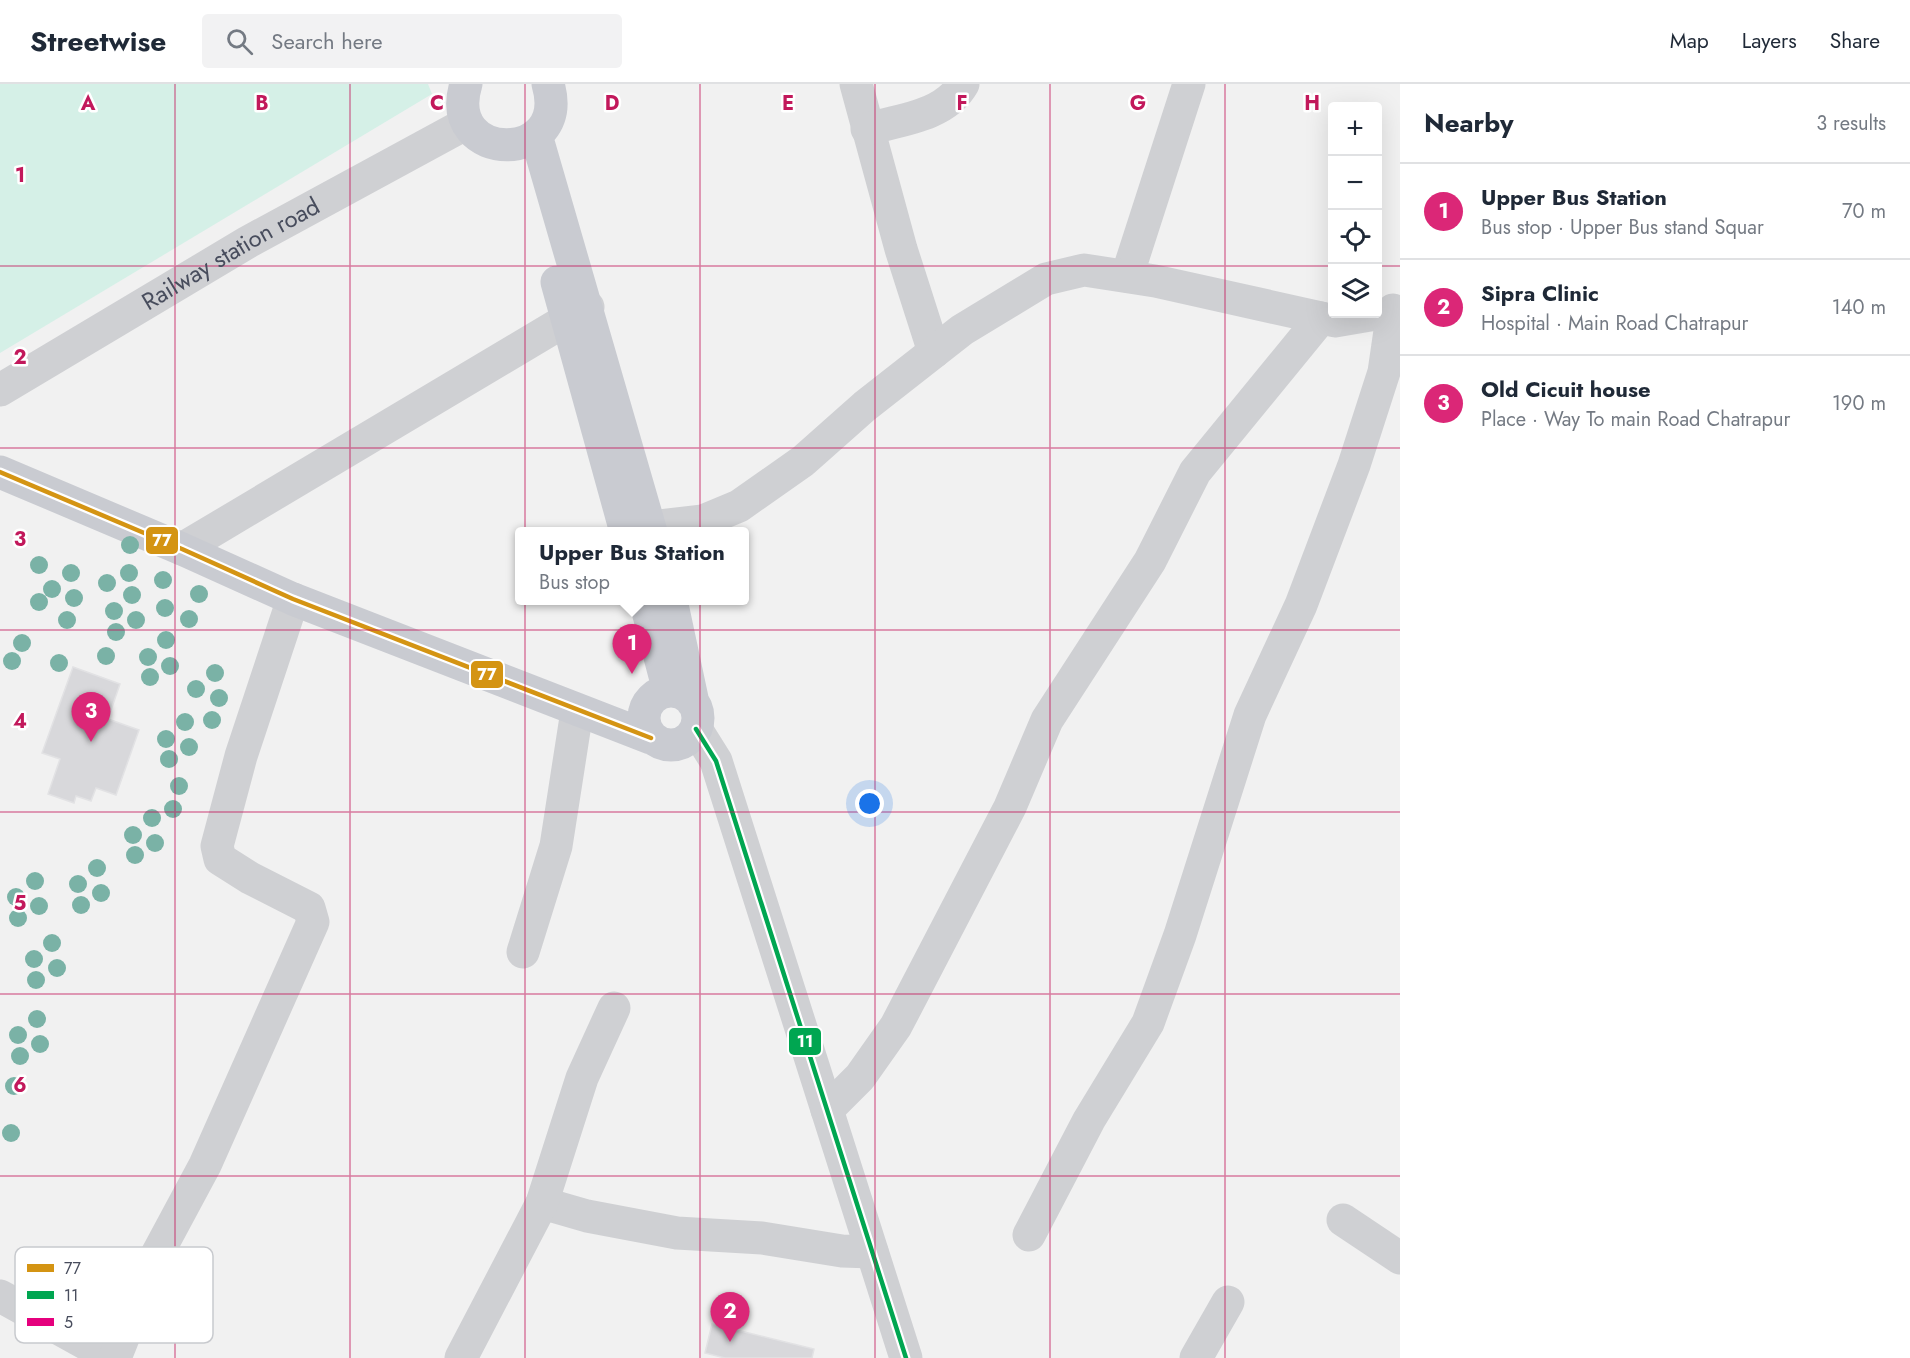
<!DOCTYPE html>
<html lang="en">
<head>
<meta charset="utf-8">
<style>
  :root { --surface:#fff; --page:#f2f2f3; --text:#1f2937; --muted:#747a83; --line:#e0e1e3; --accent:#db2777 }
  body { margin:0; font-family:Jost,sans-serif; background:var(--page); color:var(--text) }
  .controls { position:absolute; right:18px; top:18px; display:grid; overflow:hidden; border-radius:6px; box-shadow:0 6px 24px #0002 }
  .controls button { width:54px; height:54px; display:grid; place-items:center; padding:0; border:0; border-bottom:2px solid var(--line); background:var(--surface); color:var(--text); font:30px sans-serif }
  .you { position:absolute; left:870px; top:720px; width:21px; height:21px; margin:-15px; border:4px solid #fff; border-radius:50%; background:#1a73e8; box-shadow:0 0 0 9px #1a73e833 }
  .badge { display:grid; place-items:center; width:39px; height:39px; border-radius:50%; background:var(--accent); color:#fff; font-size:20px; font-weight:700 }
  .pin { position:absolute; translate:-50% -50px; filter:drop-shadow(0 2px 3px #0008) }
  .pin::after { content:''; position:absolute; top:32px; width:21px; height:18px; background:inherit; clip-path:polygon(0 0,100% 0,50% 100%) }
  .popup { position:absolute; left:515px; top:443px; width:234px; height:78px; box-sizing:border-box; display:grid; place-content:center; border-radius:6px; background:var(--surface); filter:drop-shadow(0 2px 4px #0005); font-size:20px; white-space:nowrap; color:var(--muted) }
  .popup b { font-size:22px; color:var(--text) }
  .popup::after { content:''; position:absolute; left:50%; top:100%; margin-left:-12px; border:12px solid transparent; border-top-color:var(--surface) }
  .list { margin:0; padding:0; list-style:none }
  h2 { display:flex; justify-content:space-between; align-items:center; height:78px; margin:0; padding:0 24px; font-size:26px }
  h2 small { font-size:20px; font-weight:400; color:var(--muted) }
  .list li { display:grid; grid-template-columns:39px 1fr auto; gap:18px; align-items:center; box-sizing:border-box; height:96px; padding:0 24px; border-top:2px solid var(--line) }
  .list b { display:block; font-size:22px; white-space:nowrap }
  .list p { margin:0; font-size:20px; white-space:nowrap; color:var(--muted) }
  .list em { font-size:20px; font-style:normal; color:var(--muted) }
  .icon { flex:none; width:33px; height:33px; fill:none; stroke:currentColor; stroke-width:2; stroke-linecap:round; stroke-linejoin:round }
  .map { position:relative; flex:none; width:1400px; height:1274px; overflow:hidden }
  header { display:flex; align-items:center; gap:36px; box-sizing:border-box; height:84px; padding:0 30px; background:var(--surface); border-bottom:2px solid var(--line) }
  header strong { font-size:28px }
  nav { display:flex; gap:33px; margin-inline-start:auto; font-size:21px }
  .search { width:420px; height:54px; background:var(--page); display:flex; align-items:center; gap:15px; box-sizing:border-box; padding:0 21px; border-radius:6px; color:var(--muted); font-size:22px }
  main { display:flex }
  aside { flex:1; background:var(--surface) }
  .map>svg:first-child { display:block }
  .green { fill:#d5f0e7 }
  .building { fill:#d8d8db; stroke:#e2e2e4; stroke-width:1.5 }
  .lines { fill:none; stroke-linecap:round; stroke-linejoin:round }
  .minor { stroke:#cfd0d3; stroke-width:33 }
  .major { stroke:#c9cbd1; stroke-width:33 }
  .bus-1-casing { stroke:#fff; stroke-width:9 }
  .bus-2-casing { stroke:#fff; stroke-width:9 }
  .bus-1 { stroke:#d49413; stroke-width:4.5 }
  .bus-2 { stroke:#00a651; stroke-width:4.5 }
  .tree { fill:#7ab2a6 }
  .grid { fill:none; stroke:#c2185b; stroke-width:1.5; stroke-opacity:0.55 }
  .labels { text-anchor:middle; stroke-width:5; stroke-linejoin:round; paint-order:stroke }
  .street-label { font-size:24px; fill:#484d5d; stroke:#fff }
  .key { fill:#fff; stroke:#c8cace; stroke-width:1.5 }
  .key-label { font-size:16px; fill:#484d5d }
  .grid-label { font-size:20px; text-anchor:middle; font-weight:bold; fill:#c2185b; stroke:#fff; stroke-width:5; stroke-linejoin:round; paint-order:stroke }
  .line-badge { stroke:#fff; stroke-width:2 }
  .badge-label { font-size:16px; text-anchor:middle; font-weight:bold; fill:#fff }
</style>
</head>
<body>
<header>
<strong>Streetwise</strong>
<div class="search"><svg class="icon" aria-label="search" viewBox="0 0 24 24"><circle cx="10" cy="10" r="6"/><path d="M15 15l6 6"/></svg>Search here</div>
<nav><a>Map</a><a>Layers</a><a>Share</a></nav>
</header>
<main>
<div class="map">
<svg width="1400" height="1274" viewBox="0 0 1400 1274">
  <rect width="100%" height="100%" fill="#f1f1f1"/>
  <path class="green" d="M0 0H428L432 10 0 269Z"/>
  <path class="building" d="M73 583 120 600 108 635 139 646 116 711 96 704 91 717 76 712 74 719 48 710 60 675 42 669Z
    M712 1240 814 1265 812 1274H725L705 1269Z"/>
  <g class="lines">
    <g class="minor">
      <path d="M856 0 901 165 934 268"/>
      <path d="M867 45C900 36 945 32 963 0"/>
      <path d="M1127 192 1189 0"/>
      <path id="s1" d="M0 306 248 158 467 39"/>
      <path d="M650 443 703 437 739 422 803 377 865 322 962 246 1046 195 1084 186 1155 197 1335 237 1376 230"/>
      <path d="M182 465 588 223"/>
      <path d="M696 645 716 677 906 1274"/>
      <path d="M523 868 556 762 577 627"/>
      <path d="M827 1026 860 993 896 942 1010 723 1047 636 1150 477 1195 388 1321 234"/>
      <path d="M542 1119 587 1132 677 1149 762 1154 842 1167 872 1168"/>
      <path d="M1343 1136 1400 1174"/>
      <path d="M1029 1151 1089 1036 1148 939 1180 851 1250 631 1301 521 1354 381 1384 288 1393 226"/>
      <path d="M0 1212 112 1274"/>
      <path d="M115 1274 154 1176 205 1081 313 838 309 824 250 794 220 775 217 762 241 672 293 515"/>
      <path d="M461 1274 542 1119 582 994 614 924"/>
      <path d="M1196 1274 1228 1218"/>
    </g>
    <path class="major" d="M466 0C441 81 572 81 548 0
      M536 51 651 448
      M557 198 626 448
      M0 388 182 465 293 515 651 654
      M645 516 669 607
      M671 516 693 619
      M644 634a27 27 0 1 1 54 0a27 27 0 1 1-54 0Z"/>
    <g class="bus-1-casing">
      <path id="bus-1" d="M0 388 182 465 293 515 651 654"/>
    </g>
    <g class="bus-2-casing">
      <path id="bus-2" d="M696 645 716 677 906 1274"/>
    </g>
    <use href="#bus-1" class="bus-1"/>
    <use href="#bus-2" class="bus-2"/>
  </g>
  <g class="tree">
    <circle cx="130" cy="461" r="9"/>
    <circle cx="39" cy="481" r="9"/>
    <circle cx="71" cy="489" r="9"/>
    <circle cx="129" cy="489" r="9"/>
    <circle cx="163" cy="496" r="9"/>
    <circle cx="107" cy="499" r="9"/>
    <circle cx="52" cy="505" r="9"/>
    <circle cx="199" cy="510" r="9"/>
    <circle cx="132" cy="511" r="9"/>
    <circle cx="74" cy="514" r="9"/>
    <circle cx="39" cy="518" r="9"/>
    <circle cx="165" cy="524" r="9"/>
    <circle cx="114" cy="527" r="9"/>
    <circle cx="189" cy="535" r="9"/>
    <circle cx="67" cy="536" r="9"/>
    <circle cx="136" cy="536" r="9"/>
    <circle cx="116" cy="548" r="9"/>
    <circle cx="166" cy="556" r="9"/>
    <circle cx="22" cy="559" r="9"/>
    <circle cx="106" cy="572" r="9"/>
    <circle cx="148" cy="573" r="9"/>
    <circle cx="12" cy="577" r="9"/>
    <circle cx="59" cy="579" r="9"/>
    <circle cx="170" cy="582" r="9"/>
    <circle cx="215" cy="589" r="9"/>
    <circle cx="150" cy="593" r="9"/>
    <circle cx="196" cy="605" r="9"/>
    <circle cx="219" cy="614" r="9"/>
    <circle cx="212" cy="636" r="9"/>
    <circle cx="185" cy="638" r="9"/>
    <circle cx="166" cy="655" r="9"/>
    <circle cx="189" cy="663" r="9"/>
    <circle cx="169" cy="675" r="9"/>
    <circle cx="179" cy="702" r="9"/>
    <circle cx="173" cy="725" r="9"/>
    <circle cx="152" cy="734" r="9"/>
    <circle cx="133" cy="751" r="9"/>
    <circle cx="155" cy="759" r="9"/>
    <circle cx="135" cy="771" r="9"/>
    <circle cx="97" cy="784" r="9"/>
    <circle cx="35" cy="797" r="9"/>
    <circle cx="78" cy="800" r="9"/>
    <circle cx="101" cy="809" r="9"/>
    <circle cx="16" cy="813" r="9"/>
    <circle cx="81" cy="821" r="9"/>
    <circle cx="39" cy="822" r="9"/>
    <circle cx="18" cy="834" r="9"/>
    <circle cx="52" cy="859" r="9"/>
    <circle cx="34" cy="875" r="9"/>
    <circle cx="57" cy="884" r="9"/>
    <circle cx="36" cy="896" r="9"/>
    <circle cx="37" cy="935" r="9"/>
    <circle cx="18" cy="951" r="9"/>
    <circle cx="40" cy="960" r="9"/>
    <circle cx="20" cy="972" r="9"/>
    <circle cx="14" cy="1002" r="9"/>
    <circle cx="11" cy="1049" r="9"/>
  </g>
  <path class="grid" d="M175 0V1274M350 0V1274M525 0V1274M700 0V1274M875 0V1274M1050 0V1274M1225 0V1274M0 182H1332M1378 182H1400M0 364H1400M0 546H1400M0 728H1400M0 910H1400M0 1092H1400"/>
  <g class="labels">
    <g class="street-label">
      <text dy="8" stroke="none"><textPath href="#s1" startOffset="268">Railway station road</textPath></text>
    </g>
  </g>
  <rect x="15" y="1163" width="198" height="96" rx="9" class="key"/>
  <rect x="27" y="1180" width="27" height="8" fill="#d49413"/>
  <rect x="27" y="1207" width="27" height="8" fill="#00a651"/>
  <rect x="27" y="1234" width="27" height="8" fill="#e5007d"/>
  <g class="key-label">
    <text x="64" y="1190">77</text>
    <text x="64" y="1217">11</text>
    <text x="64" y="1244">5</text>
  </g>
  <g class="grid-label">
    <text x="88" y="26">A</text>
    <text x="262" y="26">B</text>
    <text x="437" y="26">C</text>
    <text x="612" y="26">D</text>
    <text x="788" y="26">E</text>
    <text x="962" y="26">F</text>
    <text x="1138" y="26">G</text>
    <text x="1312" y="26">H</text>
    <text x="20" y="98">1</text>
    <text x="20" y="280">2</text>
    <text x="20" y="462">3</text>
    <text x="20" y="644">4</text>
    <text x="20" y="826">5</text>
    <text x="20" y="1008">6</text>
  </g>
  <g class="line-badge">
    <rect x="145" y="442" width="34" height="29" rx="6" fill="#d49413"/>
    <rect x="470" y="576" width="34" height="29" rx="6" fill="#d49413"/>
    <rect x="788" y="943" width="34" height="29" rx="6" fill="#00a651"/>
  </g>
  <g class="badge-label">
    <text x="162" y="462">77</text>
    <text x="487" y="596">77</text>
    <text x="805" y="963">11</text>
  </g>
</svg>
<div class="controls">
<button>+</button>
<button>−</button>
<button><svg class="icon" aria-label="locate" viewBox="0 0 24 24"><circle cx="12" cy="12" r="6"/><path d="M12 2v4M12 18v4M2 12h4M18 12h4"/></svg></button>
<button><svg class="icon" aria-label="layers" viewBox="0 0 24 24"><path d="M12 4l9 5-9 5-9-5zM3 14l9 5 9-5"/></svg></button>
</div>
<div class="you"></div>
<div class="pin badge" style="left:632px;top:590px">1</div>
<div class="popup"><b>Upper Bus Station</b>Bus stop</div>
<div class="pin badge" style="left:730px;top:1258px">2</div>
<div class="pin badge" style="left:91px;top:658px">3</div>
</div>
<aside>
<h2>Nearby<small>3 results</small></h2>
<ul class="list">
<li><span class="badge">1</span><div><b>Upper Bus Station</b><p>Bus stop · Upper Bus stand Squar</p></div><em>70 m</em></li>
<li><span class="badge">2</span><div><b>Sipra Clinic</b><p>Hospital · Main Road Chatrapur</p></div><em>140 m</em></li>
<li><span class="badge">3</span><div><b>Old Cicuit house</b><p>Place · Way To main Road Chatrapur</p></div><em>190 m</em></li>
</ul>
</aside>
</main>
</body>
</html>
